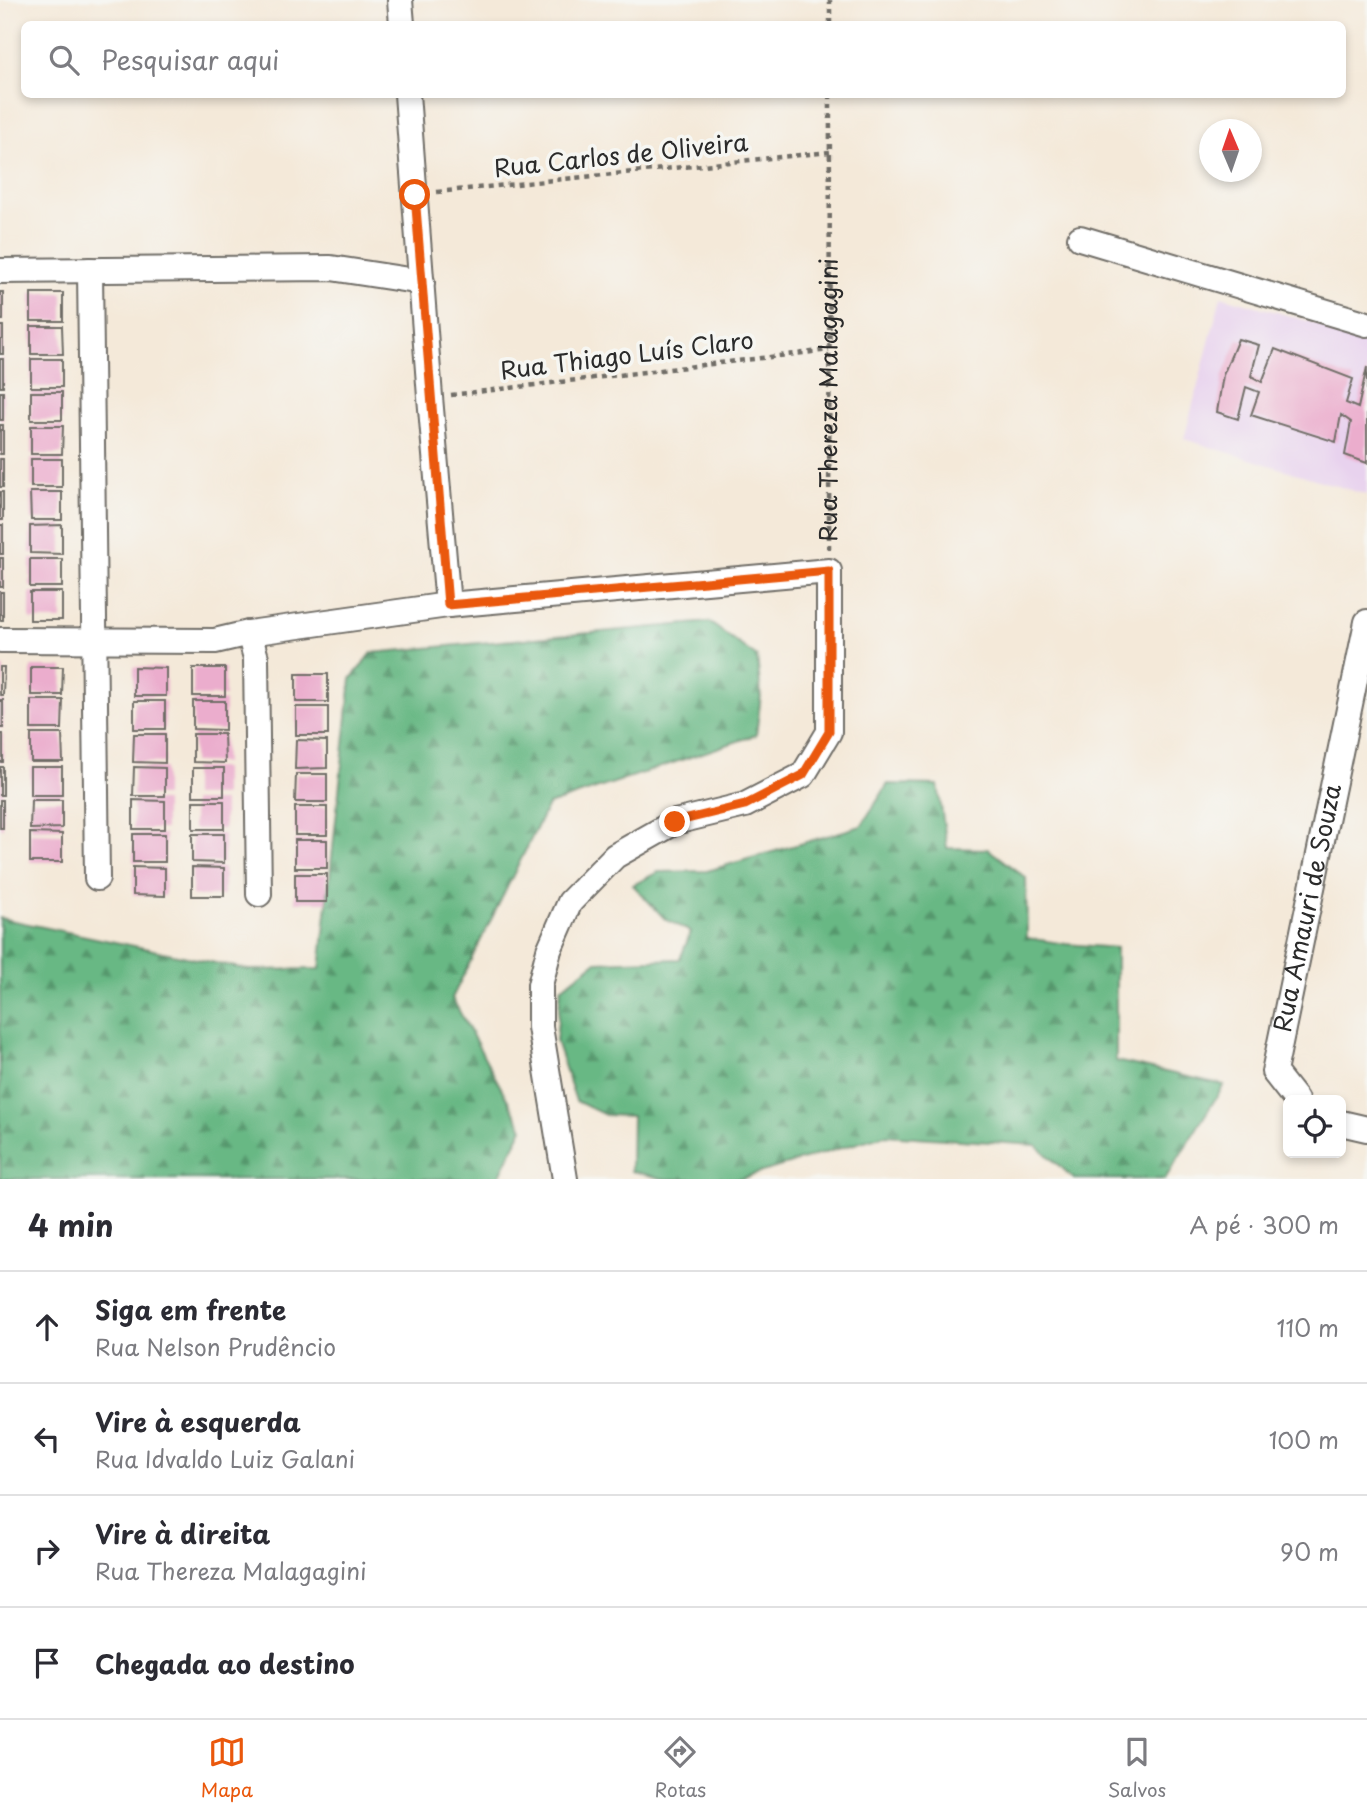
<!DOCTYPE html>
<html lang="pt">
<head>
<meta charset="utf-8">
<style>
  :root { --surface:#fff; --page:#f2f2f3; --text:#2b2b33; --muted:#7c7c81; --line:#e1e1e2; --accent:#ea580c }
  body { margin:0; font-family:"Playpen Sans",sans-serif; background:var(--page); color:var(--text) }
  .controls { position:absolute; right:21px; bottom:21px; display:grid; overflow:hidden; border-radius:10px; box-shadow:0 4px 10px #0003 }
  .controls button { width:63px; height:63px; display:grid; place-items:center; padding:0; border:0; border-bottom:2px solid var(--line); background:var(--surface); color:var(--text); font:35px sans-serif }
  .compass { position:absolute; left:1199px; top:119px; width:63px; height:63px; border-radius:50%; background:var(--surface); box-shadow:0 4px 10px #0003; rotate:358deg }
  .stop { position:absolute; width:21px; height:21px; margin:-16px; border:5px solid #ea580c; border-radius:50%; background:#fff }
  .stop.end { background:#ea580c; border-color:#fff; box-shadow:0 2px 7px #0008 }
  .list { margin:0; padding:0; list-style:none }
  h2 { display:flex; justify-content:space-between; align-items:center; height:91px; margin:0; padding:0 28px; font-size:30px }
  h2 small { font-size:23px; font-weight:400; color:var(--muted) }
  .list li { display:grid; grid-template-columns:46px 1fr auto; gap:21px; align-items:center; box-sizing:border-box; height:112px; padding:0 28px; border-top:2px solid var(--line) }
  .list b { display:block; font-size:26px; white-space:nowrap }
  .list p { margin:0; font-size:23px; white-space:nowrap; color:var(--muted) }
  .list em { font-size:23px; font-style:normal; color:var(--muted) }
  .icon { flex:none; width:38px; height:38px; fill:none; stroke:currentColor; stroke-width:2; stroke-linecap:round; stroke-linejoin:round }
  .map { position:relative; flex:none; width:1367px; height:1179px; overflow:hidden }
  .search { position:absolute; background:var(--surface); box-shadow:0 4px 10px #0003; left:21px; right:21px; top:21px; height:77px; display:flex; align-items:center; gap:18px; box-sizing:border-box; padding:0 24px; border-radius:10px; color:var(--muted); font-size:26px }
  .sheet { height:539px; background:var(--surface) }
  nav { display:flex; justify-content:space-around; align-items:center; box-sizing:border-box; height:98px; border-top:2px solid var(--line); background:var(--surface); font-size:19px; color:var(--muted) }
  nav a { display:grid; justify-items:center; gap:4px }
  nav .on { color:var(--accent) }
  .map>svg:first-child { display:block }
  .built { fill:#e8d2ee }
  .forest { fill:url(#forest-firs); stroke:#497258; stroke-width:2 }
  .building { fill:#ebadcd }
  .lines { fill:none; stroke-linecap:round; stroke-linejoin:round }
  .street-casing { stroke:#716e68; stroke-width:28 }
  .path { stroke:#716e68; stroke-width:4.5; stroke-dasharray:5 5; stroke-linecap:butt }
  .street { stroke:#fff; stroke-width:24 }
  .route { stroke:#ea580c; stroke-width:9 }
  .labels { text-anchor:middle; stroke-width:7; stroke-linejoin:round; paint-order:stroke }
  .street-label { font-size:24px; fill:#2b2b2b; stroke:#f6f6f2 }
</style>
</head>
<body>
<div class="map">
<svg width="1367" height="1179" viewBox="0 0 1367 1179">
  <defs>
    <pattern id="forest-firs" width="22" height="20" patternUnits="userSpaceOnUse" patternTransform="scale(1.75)"><rect width="22" height="20" fill="#67b884"/><path d="M5 1l3.5 6h-7zM16 11l3.5 6h-7z" fill="#55966c"/></pattern>
  </defs>
  <rect width="100%" height="100%" fill="#f6f6f2"/>
  <filter id="ink" filterUnits="userSpaceOnUse"><feTurbulence type="fractalNoise" baseFrequency=".0143" numOctaves="2"/><feDisplacementMap in="SourceGraphic" scale="14" xChannelSelector="R" yChannelSelector="G"/><feConvolveMatrix kernelMatrix="1 2 1 2 8 2 1 2 1" color-interpolation-filters="sRGB"/></filter>
  <filter id="wash" filterUnits="userSpaceOnUse"><feTurbulence type="fractalNoise" baseFrequency=".00686" numOctaves="4" result="noise"/><feDisplacementMap in="SourceGraphic" scale="28" xChannelSelector="R" yChannelSelector="G"/><feGaussianBlur stdDeviation="1.57" result="paint"/><feColorMatrix in="noise" values="0 0 0 0 0 0 0 0 0 0 0 0 0 0 0 0 0 1.4 0 .05"/><feComposite in="paint" operator="in"/></filter>
  <g filter="url(#wash)">
    <rect width="100%" height="100%" fill="#f4e9d9"/>
    <path class="built" d="M1221 296 1367 338V495L1184 439Z"/>
    <path class="forest" d="M709 622 757 657 761 695 756 735 548 805 452 998 523 1128 498 1179H0V918L249 970 320 969 351 679 372 653Z
      M888 784 938 785 947 848 988 849 1026 878 1027 938 1066 944 1116 948V1061L1224 1085 1165 1179H1074L1036 1145 884 1135 739 1179H665L631 1171 632 1116 605 1115 576 1101 556 1041 561 988 596 962 680 959 691 932 665 919 633 885 658 872 707 871 861 826Z"/>
    <g id="blocks">
      <path class="building" d="M0 292H3V320H0Z
        M31 293H63V321H31Z
        M0 326H3V354H0Z
        M31 326H62L63 354H31Z
        M1238 339 1259 345 1251 376 1262 382 1275 349 1353 379 1346 403 1358 408 1367 367V463L1345 455 1351 422 1341 415 1336 442 1251 415 1259 392 1246 387 1238 419 1217 412 1223 375Z
        M0 359H3V387H0Z
        M31 359H62V387H31Z
        M0 392H3V420H0Z
        M31 392H62V420H31Z
        M0 425H3V454H0Z
        M31 426H63L62 454H31Z
        M0 459H3V487H0Z
        M31 459H62V487H31Z
        M0 492H3V520H0Z
        M30 492H62V520H31Z
        M0 525H3V554H0Z
        M62 525V554L30 553V526Z
        M0 558H3V587H0Z
        M30 559H62V587H30Z
        M0 592H3V620H0Z
        M30 592H62V620H30Z
        M0 667H4L3 695H0Z
        M31 667H63L62 695H31Z
        M134 667 166 668V696H134Z
        M193 668H225V696H193Z
        M296 674H328V702H296Z
        M0 700H3V728H0Z
        M31 700H63L62 729H31Z
        M134 701H165V729H134Z
        M193 701H225V730L193 729Z
        M296 707H328V735H296Z
        M0 734H3V762H0Z
        M31 734H62L63 762H31Z
        M134 734H165V763L133 762Z
        M193 734H224L225 763 193 762Z
        M296 740 327 741V768L295 769Z
        M0 767H3V795H0Z
        M30 767H62V795H30Z
        M134 767 165 768V796H133Z
        M193 768H224V796H193Z
        M296 774H327V802H295Z
        M0 800H3V828H0Z
        M31 800H62V828L30 829Z
        M133 800 165 801V829H133Z
        M193 801H224V829H193Z
        M295 807H327V835H295Z
        M30 833 62 834V862H30Z
        M133 834H165V862H133Z
        M192 834H224V863L192 862Z
        M295 840H327V868H295Z
        M133 867 165 868V896L133 895Z
        M192 867 224 868V896H192Z
        M295 874H327V902H295Z"/>
    </g>
  </g>
  <g filter="url(#ink)">
    <use href="#blocks" fill-opacity="0" stroke="#716e68" stroke-width="2"/>
    <g class="lines">
      <g class="street-casing">
        <g id="street">
          <path d="M400 0 402 24"/>
          <path d="M407 94 430 397 448 605"/>
          <path d="M1080 238 1367 324"/>
          <path d="M90 270 97 878"/>
          <path d="M0 271 331 268 422 282"/>
          <path d="M249 633 256 658 259 894"/>
          <path d="M0 640 215 641 249 633 448 605 829 571V732L803 775 745 805 675 822 615 856 570 902 549 950 540 985V1027L565 1179"/>
          <path id="s2" d="M1296 1100 1274 1072 1367 622"/>
          <path d="M1341 1123 1367 1129"/>
        </g>
      </g>
      <g class="path">
        <path d="M830 24V0"/>
        <path d="M437 192 830 152"/>
        <path d="M451 395 829 350"/>
        <path id="s1" d="M829 549 830 94"/>
      </g>
      <use href="#street" class="street"/>
    </g>
  </g>
  <g class="lines" filter="url(#ink)">
    <path class="route" d="M415 195 448 605 829 571V732L803 775 745 805 675 822"/>
  </g>
  <g class="labels">
    <g class="street-label">
      <text transform="translate(621 156) rotate(-6)" y="8">Rua Carlos de Oliveira</text>
      <text transform="translate(627 356) rotate(-7)" y="8">Rua Thiago Luís Claro</text>
      <text dy="8" stroke="none"><textPath href="#s1" startOffset="149">Rua Thereza Malagagini</textPath></text>
      <text dy="8" stroke="none"><textPath href="#s2" startOffset="203">Rua Amauri de Souza</textPath></text>
    </g>
  </g>
</svg>
<div class="controls">
<button><svg class="icon" aria-label="locate" viewBox="0 0 24 24"><circle cx="12" cy="12" r="6"/><path d="M12 2v4M12 18v4M2 12h4M18 12h4"/></svg></button>
</div>
<svg class="compass" viewBox="-18 -18 36 36"><path d="M0-13l5 13h-10z" fill="#e53935"/><path d="M0 13l5-13h-10z" fill="#7c7c81"/></svg>
<div class="stop" style="left:415px;top:195px"></div>
<div class="stop end" style="left:675px;top:822px"></div>
<div class="search"><svg class="icon" aria-label="search" viewBox="0 0 24 24"><circle cx="10" cy="10" r="6"/><path d="M15 15l6 6"/></svg>Pesquisar aqui</div>
</div>
<section class="sheet">
<h2>4 min<small>A pé · 300 m</small></h2>
<ul class="list">
<li><svg class="icon" aria-label="ahead" viewBox="0 0 24 24"><path d="M12 20V5M6 11l6-6 6 6"/></svg><div><b>Siga em frente</b><p>Rua Nelson Prudêncio</p></div><em>110 m</em></li>
<li><svg class="icon" aria-label="left" viewBox="0 0 24 24"><path d="M17 20v-9H6M10 6l-5 5 5 5"/></svg><div><b>Vire à esquerda</b><p>Rua Idvaldo Luiz Galani</p></div><em>100 m</em></li>
<li><svg class="icon" aria-label="right" viewBox="0 0 24 24"><path d="M7 20v-9h11M14 6l5 5-5 5"/></svg><div><b>Vire à direita</b><p>Rua Thereza Malagagini</p></div><em>90 m</em></li>
<li><svg class="icon" aria-label="arrive" viewBox="0 0 24 24"><path d="M6 21V4h12l-3 4 3 4H6"/></svg><div><b>Chegada ao destino</b></div></li>
</ul>
</section>
<nav>
<a class="on"><svg class="icon" aria-label="map" viewBox="0 0 24 24"><path d="M3 6l6-2 6 2 6-2v14l-6 2-6-2-6 2zM9 4v14M15 6v14"/></svg>Mapa</a>
<a><svg class="icon" aria-label="directions" viewBox="0 0 24 24"><path d="M12 3l9 9-9 9-9-9zM9 14v-3h6M13 9l2 2-2 2"/></svg>Rotas</a>
<a><svg class="icon" aria-label="saved" viewBox="0 0 24 24"><path d="M7 4h10v16l-5-4-5 4z"/></svg>Salvos</a>
</nav>
</body>
</html>
